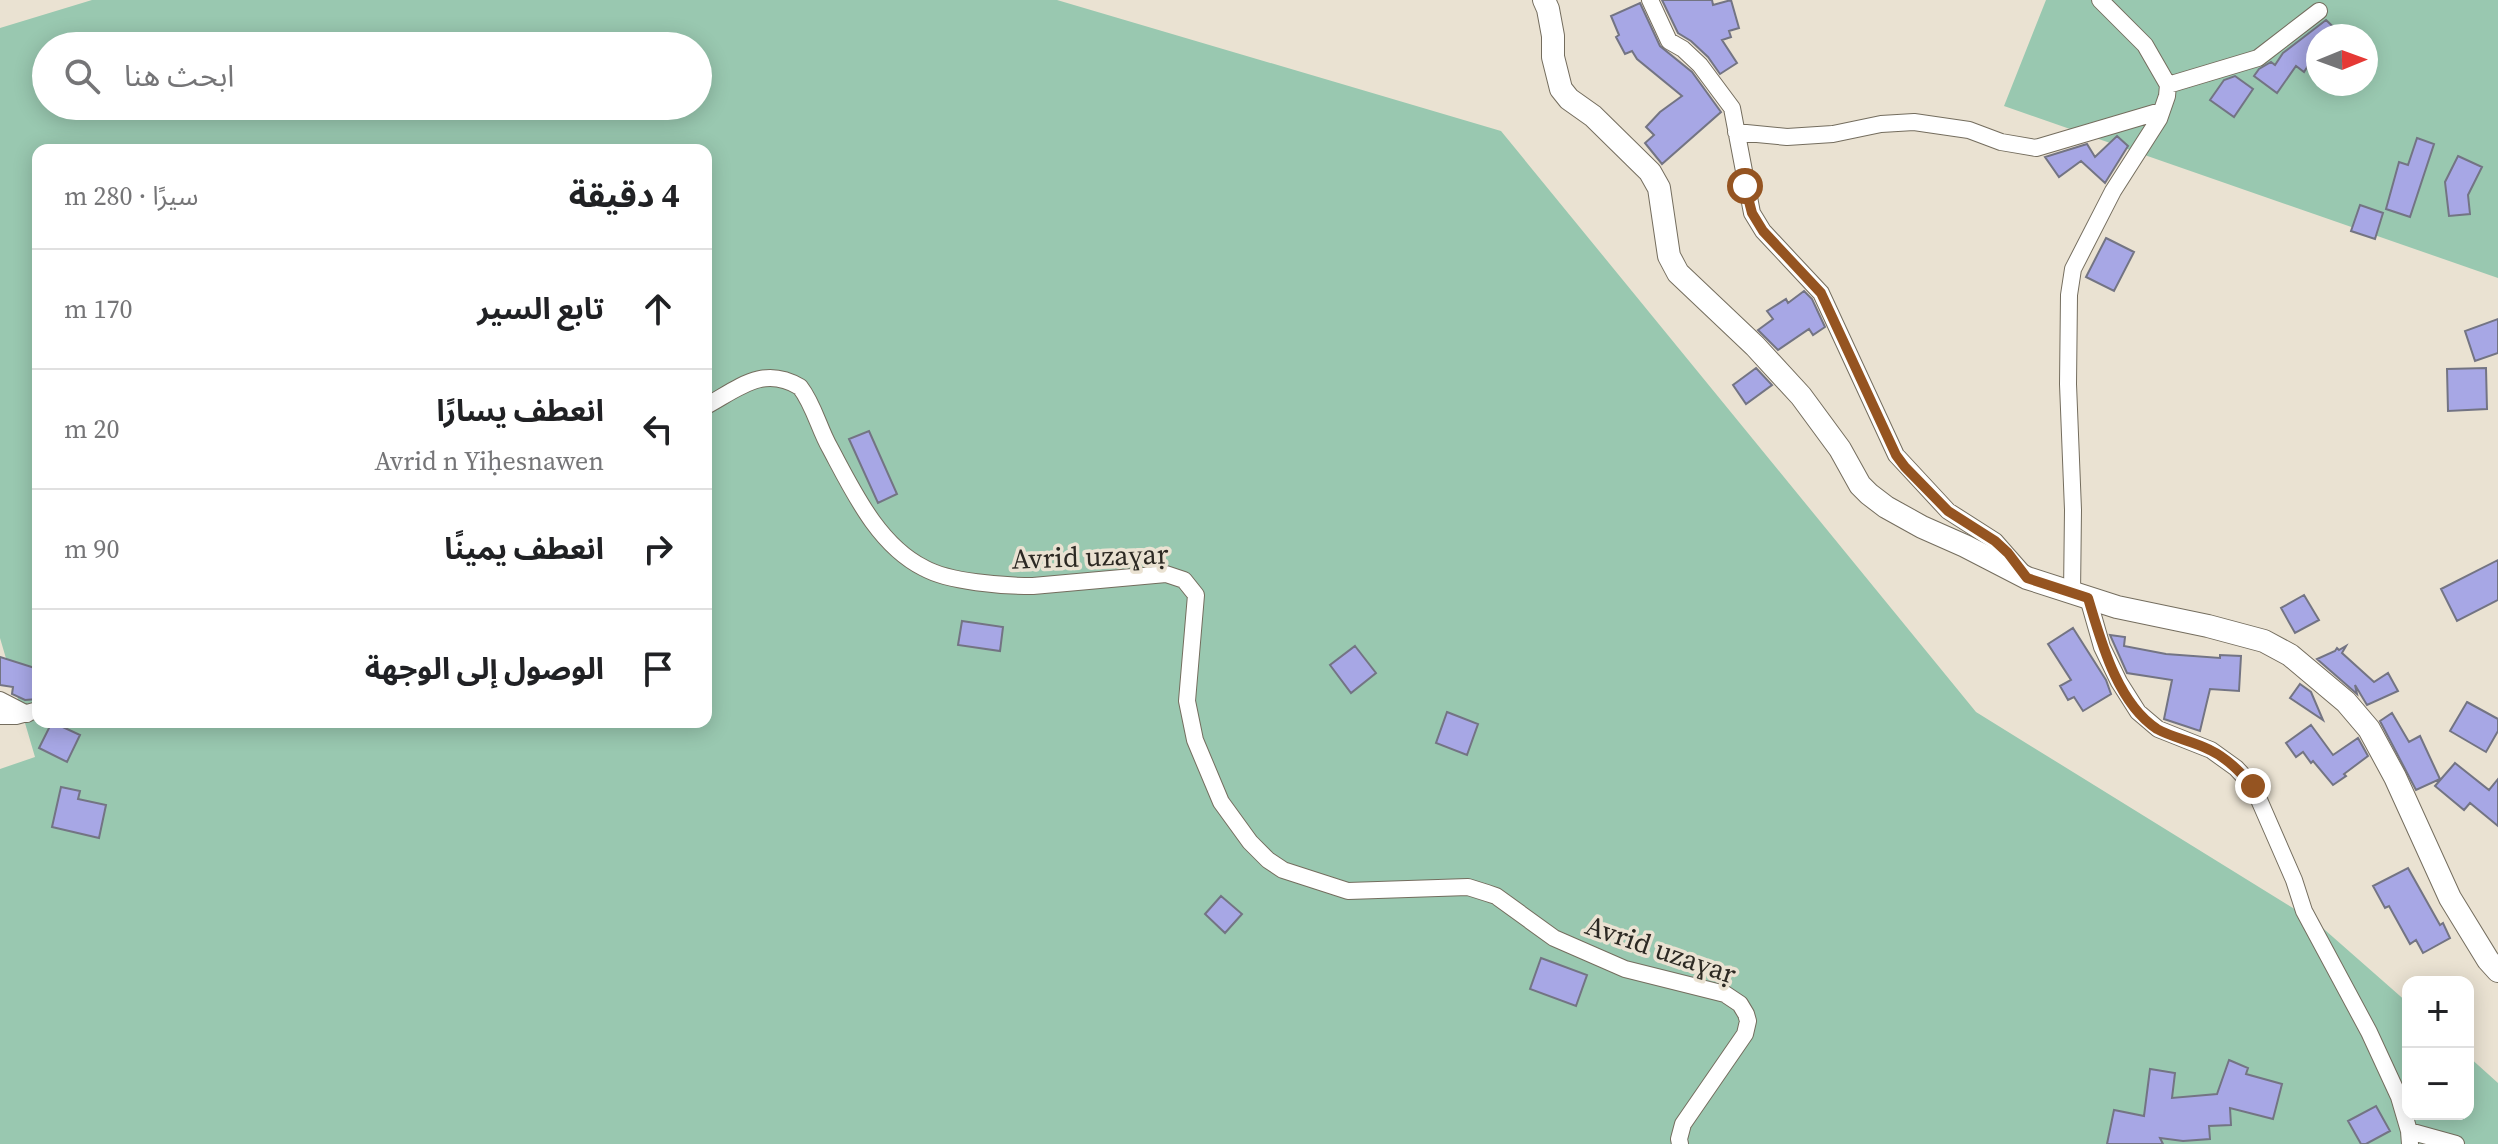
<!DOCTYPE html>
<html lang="ar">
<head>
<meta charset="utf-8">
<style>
  :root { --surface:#fff; --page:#f6f6f6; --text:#202124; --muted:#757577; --line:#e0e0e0 }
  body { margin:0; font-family:"Source Serif 4","Noto Sans Arabic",serif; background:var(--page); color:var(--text); direction:rtl }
  .controls { position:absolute; right:24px; bottom:24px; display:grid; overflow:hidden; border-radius:16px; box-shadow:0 4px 20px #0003 }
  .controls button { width:72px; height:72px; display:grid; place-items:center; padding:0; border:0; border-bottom:2px solid var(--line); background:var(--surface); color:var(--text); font:40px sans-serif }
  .compass { position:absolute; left:2306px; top:24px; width:72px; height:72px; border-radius:50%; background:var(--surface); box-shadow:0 4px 20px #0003; rotate:89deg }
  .stop { position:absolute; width:24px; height:24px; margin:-18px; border:6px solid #955421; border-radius:50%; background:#fff }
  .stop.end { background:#955421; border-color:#fff; box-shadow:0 2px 8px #0008 }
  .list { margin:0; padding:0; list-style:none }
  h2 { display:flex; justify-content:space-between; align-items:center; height:104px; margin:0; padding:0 32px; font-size:34px }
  h2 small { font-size:26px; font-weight:400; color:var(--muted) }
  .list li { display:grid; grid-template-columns:52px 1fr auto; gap:24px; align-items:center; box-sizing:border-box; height:120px; padding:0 32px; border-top:2px solid var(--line) }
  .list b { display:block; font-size:30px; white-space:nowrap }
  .list p { margin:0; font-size:26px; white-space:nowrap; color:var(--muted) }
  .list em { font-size:26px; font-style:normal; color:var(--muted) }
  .icon { flex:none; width:44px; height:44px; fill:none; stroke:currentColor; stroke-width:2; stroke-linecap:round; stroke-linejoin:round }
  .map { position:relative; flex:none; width:2498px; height:1144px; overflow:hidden; direction:ltr }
  .search { position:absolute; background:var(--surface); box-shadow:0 4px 20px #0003; left:32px; top:32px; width:680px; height:88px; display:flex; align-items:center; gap:20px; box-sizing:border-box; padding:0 28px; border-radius:44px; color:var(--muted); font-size:30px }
  .panel { position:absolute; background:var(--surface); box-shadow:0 4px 20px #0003; left:32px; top:144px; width:680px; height:584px; border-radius:16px; direction:rtl }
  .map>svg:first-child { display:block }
  .green { fill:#99c8b0; fill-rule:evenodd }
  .building { fill:#a7a7e5; stroke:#737483; stroke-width:2 }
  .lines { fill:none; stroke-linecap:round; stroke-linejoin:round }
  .minor-casing { stroke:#746d5e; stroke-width:18 }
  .tertiary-casing { stroke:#746d5e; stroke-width:24 }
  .minor { stroke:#fff; stroke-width:16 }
  .tertiary { stroke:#fff; stroke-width:22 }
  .route { stroke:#955421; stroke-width:10 }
  .labels { text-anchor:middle; stroke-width:7; stroke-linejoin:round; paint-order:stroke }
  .street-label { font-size:28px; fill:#2c2923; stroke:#eae2d2 }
</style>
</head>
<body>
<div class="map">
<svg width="2498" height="1144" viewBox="0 0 2498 1144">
  <rect width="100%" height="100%" fill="#eae2d2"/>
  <path class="green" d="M92 0H1057L1501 131 1976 712 2317 923 2408 1003V1114H2468V1056L2498 1083V1144H0V769L35 757 0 638V28ZM46 46H698V106H46ZM38 150H706V722H38Z
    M2046 0H2498V278L2004 106ZM2318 36H2366V84H2318Z"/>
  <path class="building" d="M1662 0H1712L1713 5 1731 0 1739 28 1729 31 1731 37 1722 40 1737 63 1720 74 1708 57 1691 41 1678 33Z
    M1640 3 1660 46 1692 72 1721 112 1662 164 1645 143 1654 135 1646 127 1660 112 1682 96 1637 59 1632 51 1625 54 1616 37 1619 35 1611 16Z
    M2326 20 2343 36H2318V50L2304 72 2296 66 2277 93 2254 76 2259 69 2271 62 2275 65 2283 53Z
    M2235 76 2253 89 2234 117 2210 100 2224 80Z
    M2117 136 2128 146 2105 183 2081 161 2059 177 2045 157 2087 144 2095 157Z
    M2417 138 2434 144 2410 217 2386 209 2399 162 2408 165Z
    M2458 156 2482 167 2468 195 2470 214 2449 216 2445 182Z
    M2360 205 2383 213 2375 239 2351 231Z
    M2106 238 2134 252 2114 291 2086 277Z
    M1804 291 1812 299 1825 327 1813 335 1809 329 1778 350 1758 330 1773 319 1767 311 1786 299 1788 303Z
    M2498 319V353L2475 361 2465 331Z
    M1756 368 1772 385 1746 404 1733 385Z
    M2486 368 2487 409 2448 411 2447 369Z
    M869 431 897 494 878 503 849 439Z
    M2498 560V600L2457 621 2441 589Z
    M2304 595 2319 620 2295 633 2281 608Z
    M962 621 1003 627 1000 651 958 645Z
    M2073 628 2106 680 2111 694 2083 711 2074 697 2068 700 2060 686 2071 680 2048 644Z
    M2110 635 2125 637 2124 646 2166 654 2220 658V655L2241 656 2239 691 2210 689 2200 731 2164 719 2172 680 2127 673Z
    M1355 646 1376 673 1351 693 1330 665Z
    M2346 646 2342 653 2374 682 2388 673 2398 691 2367 705 2355 685 2357 694 2317 659 2335 651 2337 648 2339 650Z
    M0 657 38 669V699L25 700 12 694 13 687 0 685Z
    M2300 684 2311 692 2323 720 2290 698Z
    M2467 702 2498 719V731L2486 752 2450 731Z
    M1447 712 1478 724 1467 755 1436 743Z
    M2392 713 2409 742 2420 736 2440 779 2416 790 2380 721Z
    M52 722 80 735 67 762 39 748Z
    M2311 725 2333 755 2358 738 2368 756 2344 774 2346 776 2333 785 2313 761 2311 763 2303 752 2296 757 2286 743Z
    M2455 763 2489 790 2498 779V826L2470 803 2464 810 2435 786Z
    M61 787 80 791 78 799 106 805 99 838 52 827Z
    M2408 868 2440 925 2443 923 2450 938 2423 953 2416 940 2410 944 2389 906 2385 908 2373 886Z
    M1221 896 1242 914 1225 933 1205 914Z
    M1541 958 1587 975 1576 1006 1530 989Z
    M2229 1060 2248 1068 2246 1074 2282 1084 2273 1119 2230 1108 2231 1125 2209 1126 2210 1139 2183 1141 2160 1138 2163 1144H2107L2114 1110 2144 1116 2150 1069 2175 1073 2172 1098 2217 1094Z
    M2376 1106 2390 1131 2366 1144H2361L2348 1121Z"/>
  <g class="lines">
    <g class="minor-casing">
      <path id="minor" d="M1650 0 1669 41 1683 49 1700 65 1732 108 1752 213 1763 231 1821 293 1896 455 1948 511 1995 541 2024 574
        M2168 85 2258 58 2319 11
        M1736 132 1787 137 1833 134 1881 124 1914 122 1969 130 2001 142 2036 148 2161 111
        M706 406C739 388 763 365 800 387 814 405 819 429 830 448 853 491 878 545 924 568 949 582 1003 586 1033 586L1166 574 1184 580 1196 595 1187 701 1195 740 1221 802 1250 842 1268 860 1283 870 1348 891 1468 887 1487 893 1496 896 1554 938 1625 969 1725 994 1740 1004 1746 1014 1748 1021 1745 1034 1683 1124 1679 1139 1680 1144
        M2072 594 2073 510 2068 384 2069 295 2073 269 2113 191 2159 119 2167 96 2168 85 2145 45 2100 0
        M2088 598 2102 647 2119 682 2138 712 2158 729 2211 750 2236 768 2253 786 2294 880 2304 911 2369 1032 2399 1097 2409 1131 2410 1144
        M0 700 27 714
        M0 716H16L38 710
        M2409 1131 2456 1144"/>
    </g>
    <g class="tertiary-casing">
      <path id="tertiary" d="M1544 0 1548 9 1553 36V57L1561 89 1569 99 1593 116 1650 172 1659 188 1669 256 1678 273 1755 346 1801 396 1840 449 1860 485 1869 494 1886 507 1922 527 1965 546 2027 578 2117 607 2208 626 2264 641 2290 655 2346 702 2369 729 2395 777 2450 898 2488 960 2498 971"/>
    </g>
    <use href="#minor" class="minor"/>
    <use href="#tertiary" class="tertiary"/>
  </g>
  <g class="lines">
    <path class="route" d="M1745 186 1752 213 1763 231 1821 293 1896 455 1905 467 1948 511 1995 541 2008 553 2027 578 2088 598C2101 641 2117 703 2157 729 2173 738 2193 741 2210 750 2227 758 2240 772 2253 786"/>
  </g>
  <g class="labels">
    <g class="street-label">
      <text transform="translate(1090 556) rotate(-2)" y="10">Avrid uzaɣaṛ</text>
      <text transform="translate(1661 949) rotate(19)" y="10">Avrid uzaɣaṛ</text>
    </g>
  </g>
</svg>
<div class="controls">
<button>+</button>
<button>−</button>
</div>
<svg class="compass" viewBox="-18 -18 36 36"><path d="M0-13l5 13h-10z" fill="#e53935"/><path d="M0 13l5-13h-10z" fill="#757577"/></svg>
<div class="stop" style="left:1745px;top:186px"></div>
<div class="stop end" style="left:2253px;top:786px"></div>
<div class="search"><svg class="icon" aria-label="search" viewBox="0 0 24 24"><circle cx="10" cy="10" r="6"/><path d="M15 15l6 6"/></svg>ابحث هنا</div>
<section class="panel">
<h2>4 دقيقة<small>سيرًا · 280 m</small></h2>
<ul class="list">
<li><svg class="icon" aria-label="ahead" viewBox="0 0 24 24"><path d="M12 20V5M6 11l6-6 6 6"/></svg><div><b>تابع السير</b></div><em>170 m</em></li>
<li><svg class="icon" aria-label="left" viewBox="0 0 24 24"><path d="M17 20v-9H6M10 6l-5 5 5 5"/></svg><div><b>انعطف يسارًا</b><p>Avrid n Yiḥesnawen</p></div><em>20 m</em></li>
<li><svg class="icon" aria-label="right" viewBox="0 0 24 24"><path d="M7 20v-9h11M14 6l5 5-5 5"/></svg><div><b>انعطف يمينًا</b></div><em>90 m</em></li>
<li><svg class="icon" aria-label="arrive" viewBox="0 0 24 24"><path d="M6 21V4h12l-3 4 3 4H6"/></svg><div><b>الوصول إلى الوجهة</b></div></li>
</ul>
</section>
</div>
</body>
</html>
